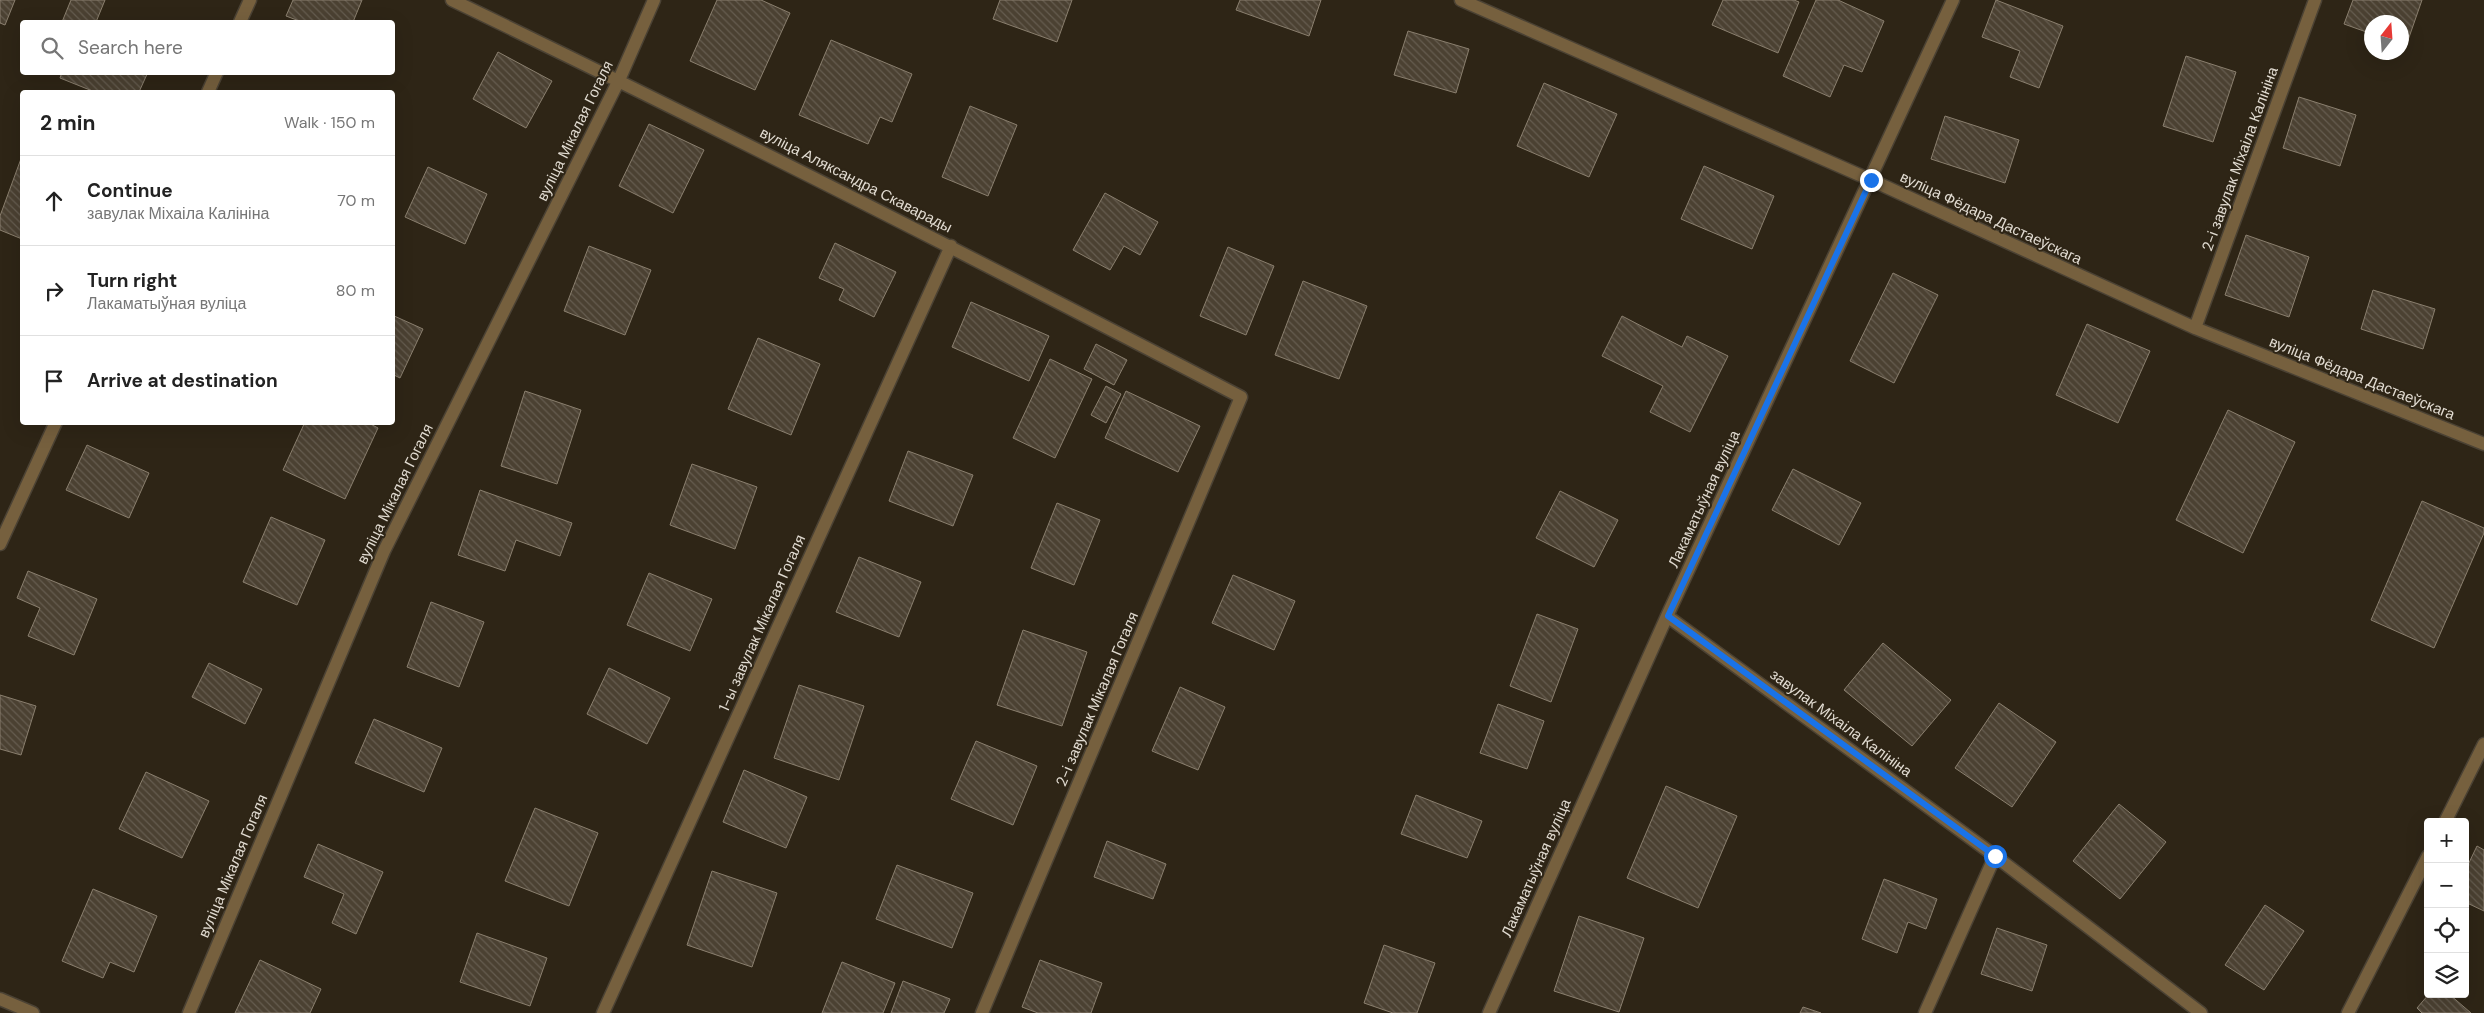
<!DOCTYPE html>
<html lang="en">
<head>
<meta charset="utf-8">
<style>
  :root { --surface:#fff; --page:#f6f6f6; --text:#222; --muted:#767676; --line:#e0e0e0 }
  body { margin:0; font-family:"DM Sans",sans-serif; background:var(--page); color:var(--text) }
  .controls { position:absolute; right:15px; bottom:15px; display:grid; overflow:hidden; border-radius:5px; box-shadow:0 5px 20px #0002 }
  .controls button { width:45px; height:45px; display:grid; place-items:center; padding:0; border:0; border-bottom:1px solid var(--line); background:var(--surface); color:var(--text); font:25px sans-serif }
  .compass { position:absolute; left:2364px; top:15px; width:45px; height:45px; border-radius:50%; background:var(--surface); box-shadow:0 5px 20px #0002; rotate:17deg }
  .stop { position:absolute; width:15px; height:15px; margin:-11px; border:4px solid #1a73e8; border-radius:50%; background:#fff }
  .stop.end { background:#1a73e8; border-color:#fff; box-shadow:0 1px 5px #0008 }
  .list { margin:0; padding:0; list-style:none }
  h2 { display:flex; justify-content:space-between; align-items:center; height:65px; margin:0; padding:0 20px; font-size:21px }
  h2 small { font-size:16px; font-weight:400; color:var(--muted) }
  .list li { display:grid; grid-template-columns:32px 1fr auto; gap:15px; align-items:center; box-sizing:border-box; height:90px; padding:0 20px; border-top:1px solid var(--line) }
  .list b { display:block; font-size:19px; white-space:nowrap }
  .list p { margin:0; font-size:16px; white-space:nowrap; color:var(--muted) }
  .list em { font-size:16px; font-style:normal; color:var(--muted) }
  .icon { flex:none; width:28px; height:28px; fill:none; stroke:currentColor; stroke-width:2; stroke-linecap:round; stroke-linejoin:round }
  .map { position:relative; flex:none; width:2484px; height:1013px; overflow:hidden }
  .search { position:absolute; background:var(--surface); box-shadow:0 5px 20px #0002; left:20px; top:20px; width:375px; height:55px; display:flex; align-items:center; gap:12px; box-sizing:border-box; padding:0 18px; border-radius:5px; color:var(--muted); font-size:19px }
  .panel { position:absolute; background:var(--surface); box-shadow:0 5px 20px #0002; left:20px; top:90px; width:375px; height:335px; border-radius:5px }
  .map>svg:first-child { display:block }
  .building { fill:url(#building-back-hatch); stroke:#8a7f6e }
  .lines { fill:none; stroke-linecap:round; stroke-linejoin:round }
  .minor-casing { stroke:#4b4234; stroke-width:15 }
  .minor { stroke:#76603e; stroke-width:12 }
  .route { stroke:#1a73e8; stroke-width:6 }
  .labels { text-anchor:middle; stroke-width:4; stroke-linejoin:round; paint-order:stroke }
  .street-label { font-size:15px; fill:#e2dcd2; stroke:#2e2516 }
</style>
</head>
<body>
<div class="map">
<svg width="2484" height="1013" viewBox="0 0 2484 1013">
  <defs>
    <pattern id="building-back-hatch" width="6" height="6" patternUnits="userSpaceOnUse" patternTransform="scale(1.25)"><rect width="6" height="6" fill="#4b4132"/><path d="M-1 5l2 2M0 0l6 6M5-1l2 2" fill="none" stroke="#655c4f"/></pattern>
  </defs>
  <rect width="100%" height="100%" fill="#2e2516"/>
  <path class="building" d="M0 0H15L5 25 0 23Z
    M71 0H105L96 22H62Z
    M293 0H362L353 22H302L286 16Z
    M717 0H761L790 13 755 90 690 61Z
    M1000 0H1072L1057 42 993 19Z
    M1240 0H1321L1309 36 1236 10Z
    M1723 0H1794L1799 2 1778 53 1712 25Z
    M1816 0H1838L1884 21 1862 72 1844 65 1830 97 1783 76Z
    M1996 0 2063 26 2039 88 2010 77 2020 51 1982 37Z
    M2353 0H2422L2406 46 2402 44V22H2372V34L2344 24Z
    M1408 31 1469 49 1456 93 1394 75Z
    M831 40 912 74 892 122 880 117 868 144 799 115Z
    M498 52 552 81 526 128 473 99Z
    M2186 56 2236 72 2213 142 2163 126Z
    M62 72H148L139 92H95L60 78Z
    M1544 83 1617 114 1589 177 1517 146Z
    M2299 97 2356 115 2340 166 2283 148Z
    M970 106 1017 125 988 196 942 177Z
    M1945 116 2019 140 2005 183 1931 159Z
    M649 124 704 150 673 213 619 186Z
    M22 156V239L0 230V216Z
    M1704 166 1774 196 1752 249 1681 219Z
    M428 167 487 194 465 244 405 217Z
    M1105 193 1158 222 1140 255 1124 246 1110 270 1073 250Z
    M2246 235 2309 257 2289 317 2225 295Z
    M835 243 896 272 874 317 839 300 844 289 819 278Z
    M589 246 651 270 625 335 564 311Z
    M1228 247 1274 266 1246 335 1200 316Z
    M1893 273 1938 295 1894 383 1850 361Z
    M1303 281 1367 306 1339 379 1275 355Z
    M2373 290 2435 309 2423 349 2361 329Z
    M971 302 1049 336 1029 381 952 347Z
    M392 315 423 329 400 378 392 374Z
    M1622 316 1682 347 1687 336 1728 356 1690 432 1650 412 1663 386 1602 356Z
    M2087 324 2150 351 2118 423 2056 395Z
    M758 338 820 364 791 435 728 409Z
    M1096 344 1127 360 1114 385 1084 369Z
    M1050 359 1092 379 1055 458 1013 438Z
    M1106 386 1121 394 1106 423 1091 415Z
    M525 391 581 410 557 484 501 466Z
    M1126 391 1200 426 1178 472 1105 438Z
    M2228 410 2295 442 2243 553 2176 520Z
    M305 422H367L378 428 345 499 283 470Z
    M87 445 149 473 129 518 66 490Z
    M908 451 973 475 953 526 889 501Z
    M692 464 757 487 735 549 670 525Z
    M1793 469 1861 503 1839 545 1772 510Z
    M480 490 572 523 560 556 516 540 505 571 458 555Z
    M1560 491 1618 520 1594 567 1536 538Z
    M2422 501 2484 528V533L2434 648 2371 620Z
    M1057 503 1100 520 1074 585 1031 568Z
    M271 517 325 540 297 605 243 582Z
    M859 557 921 582 899 637 836 612Z
    M28 571 97 599 74 655 28 636 40 608 17 598Z
    M649 573 712 599 690 651 627 625Z
    M1233 575 1295 601 1274 650 1212 623Z
    M431 602 484 622 459 687 407 667Z
    M1537 614 1578 629 1551 702 1510 686Z
    M1023 630 1087 652 1062 726 997 705Z
    M1883 643 1951 700 1912 746 1844 690Z
    M209 663 262 689 245 724 192 697Z
    M609 668 670 698 647 744 587 714Z
    M799 685 864 706 839 780 774 758Z
    M1180 687 1225 707 1198 770 1152 751Z
    M0 695 36 706 21 755 0 749Z
    M1999 703 2056 742 2012 807 1955 768Z
    M1498 704 1544 721 1527 769 1480 753Z
    M374 719 442 748 424 792 355 763Z
    M976 741 1037 766 1013 825 951 799Z
    M744 770 807 797 786 848 723 822Z
    M146 772 209 801 182 858 119 829Z
    M1666 786 1737 816 1698 908 1627 878Z
    M1416 795 1482 821 1467 858 1401 834Z
    M2119 804 2166 842 2120 899 2073 861Z
    M535 808 598 833 569 906 505 881Z
    M1107 841 1166 864 1153 899 1094 877Z
    M318 844 383 872 356 934 332 923 344 894 304 877Z
    M2477 846 2484 850V911L2465 902V871Z
    M897 865 973 893 952 948 876 919Z
    M712 871 777 893 752 967 687 945Z
    M1884 879 1937 899 1926 929 1908 922 1897 953 1862 939Z
    M93 889 157 916 134 972 110 962 103 978 62 961Z
    M2265 905 2304 931 2264 990 2225 965Z
    M1579 916 1644 938 1619 1012 1554 991Z
    M1997 928 2047 945 2032 991 1981 974Z
    M477 933 547 958 530 1006 460 982Z
    M1384 945 1435 963 1417 1013H1393L1364 1003Z
    M260 960 321 989 310 1013H235Z
    M1040 960 1102 983 1091 1013H1038L1022 1007Z
    M842 962 895 983 883 1013H822Z
    M903 981 950 999 944 1013H891Z
    M2429 994H2449L2471 1013H2422L2417 1008Z
    M1803 1007 1821 1013H1800Z"/>
  <g class="lines">
    <g class="minor-casing">
      <path id="minor" d="M452 0C718 128 980 261 1241 397L982 1013
        M1461 0 1871 180 2195 328 2484 444
        M240 22 250 0
        M208 92 217 72
        M2195 328 2315 0
        M0 544 56 422
        M1667 616 1995 856 2201 1013
        M2445 822 2484 744
        M0 999 33 1013
        M189 1013 384 551 619 80 654 0
        M603 1013 951 246
        M1489 1013 1667 616 1953 0
        M1925 1013 1995 856
        M2348 1013 2428 856"/>
    </g>
    <use href="#minor" class="minor"/>
  </g>
  <g class="lines">
    <path class="route" d="M1871 180 1668 616 1995 856"/>
  </g>
  <g class="labels">
    <g class="street-label">
      <text transform="translate(575 131) rotate(-64)" y="5">вуліца Мікалая Гогаля</text>
      <text transform="translate(2240 159) rotate(-70)" y="5">2-і завулак Міхаіла Калініна</text>
      <text transform="translate(856 180) rotate(27)" y="5">вуліца Аляксандра Скаварады</text>
      <text transform="translate(1991 218) rotate(25)" y="5">вуліца Фёдара Дастаеўскага</text>
      <text transform="translate(2362 378) rotate(22)" y="5">вуліца Фёдара Дастаеўскага</text>
      <text transform="translate(395 494) rotate(-64)" y="5">вуліца Мікалая Гогаля</text>
      <text transform="translate(1704 499) rotate(-65)" y="5">Лакаматыўная вуліца</text>
      <text transform="translate(762 623) rotate(-66)" y="5">1-ы завулак Мікалая Гогаля</text>
      <text transform="translate(1097 699) rotate(-67)" y="5">2-і завулак Мікалая Гогаля</text>
      <text transform="translate(1841 723) rotate(36)" y="5">завулак Міхаіла Калініна</text>
      <text transform="translate(233 866) rotate(-67)" y="5">вуліца Мікалая Гогаля</text>
      <text transform="translate(1536 868) rotate(-66)" y="5">Лакаматыўная вуліца</text>
    </g>
  </g>
</svg>
<div class="controls">
<button>+</button>
<button>−</button>
<button><svg class="icon" aria-label="locate" viewBox="0 0 24 24"><circle cx="12" cy="12" r="6"/><path d="M12 2v4M12 18v4M2 12h4M18 12h4"/></svg></button>
<button><svg class="icon" aria-label="layers" viewBox="0 0 24 24"><path d="M12 4l9 5-9 5-9-5zM3 14l9 5 9-5"/></svg></button>
</div>
<svg class="compass" viewBox="-18 -18 36 36"><path d="M0-13l5 13h-10z" fill="#e53935"/><path d="M0 13l5-13h-10z" fill="#767676"/></svg>
<div class="stop" style="left:1995px;top:856px"></div>
<div class="stop end" style="left:1871px;top:180px"></div>
<div class="search"><svg class="icon" aria-label="search" viewBox="0 0 24 24"><circle cx="10" cy="10" r="6"/><path d="M15 15l6 6"/></svg>Search here</div>
<section class="panel">
<h2>2 min<small>Walk · 150 m</small></h2>
<ul class="list">
<li><svg class="icon" aria-label="ahead" viewBox="0 0 24 24"><path d="M12 20V5M6 11l6-6 6 6"/></svg><div><b>Continue</b><p>завулак Міхаіла Калініна</p></div><em>70 m</em></li>
<li><svg class="icon" aria-label="right" viewBox="0 0 24 24"><path d="M7 20v-9h11M14 6l5 5-5 5"/></svg><div><b>Turn right</b><p>Лакаматыўная вуліца</p></div><em>80 m</em></li>
<li><svg class="icon" aria-label="arrive" viewBox="0 0 24 24"><path d="M6 21V4h12l-3 4 3 4H6"/></svg><div><b>Arrive at destination</b></div></li>
</ul>
</section>
</div>
</body>
</html>
